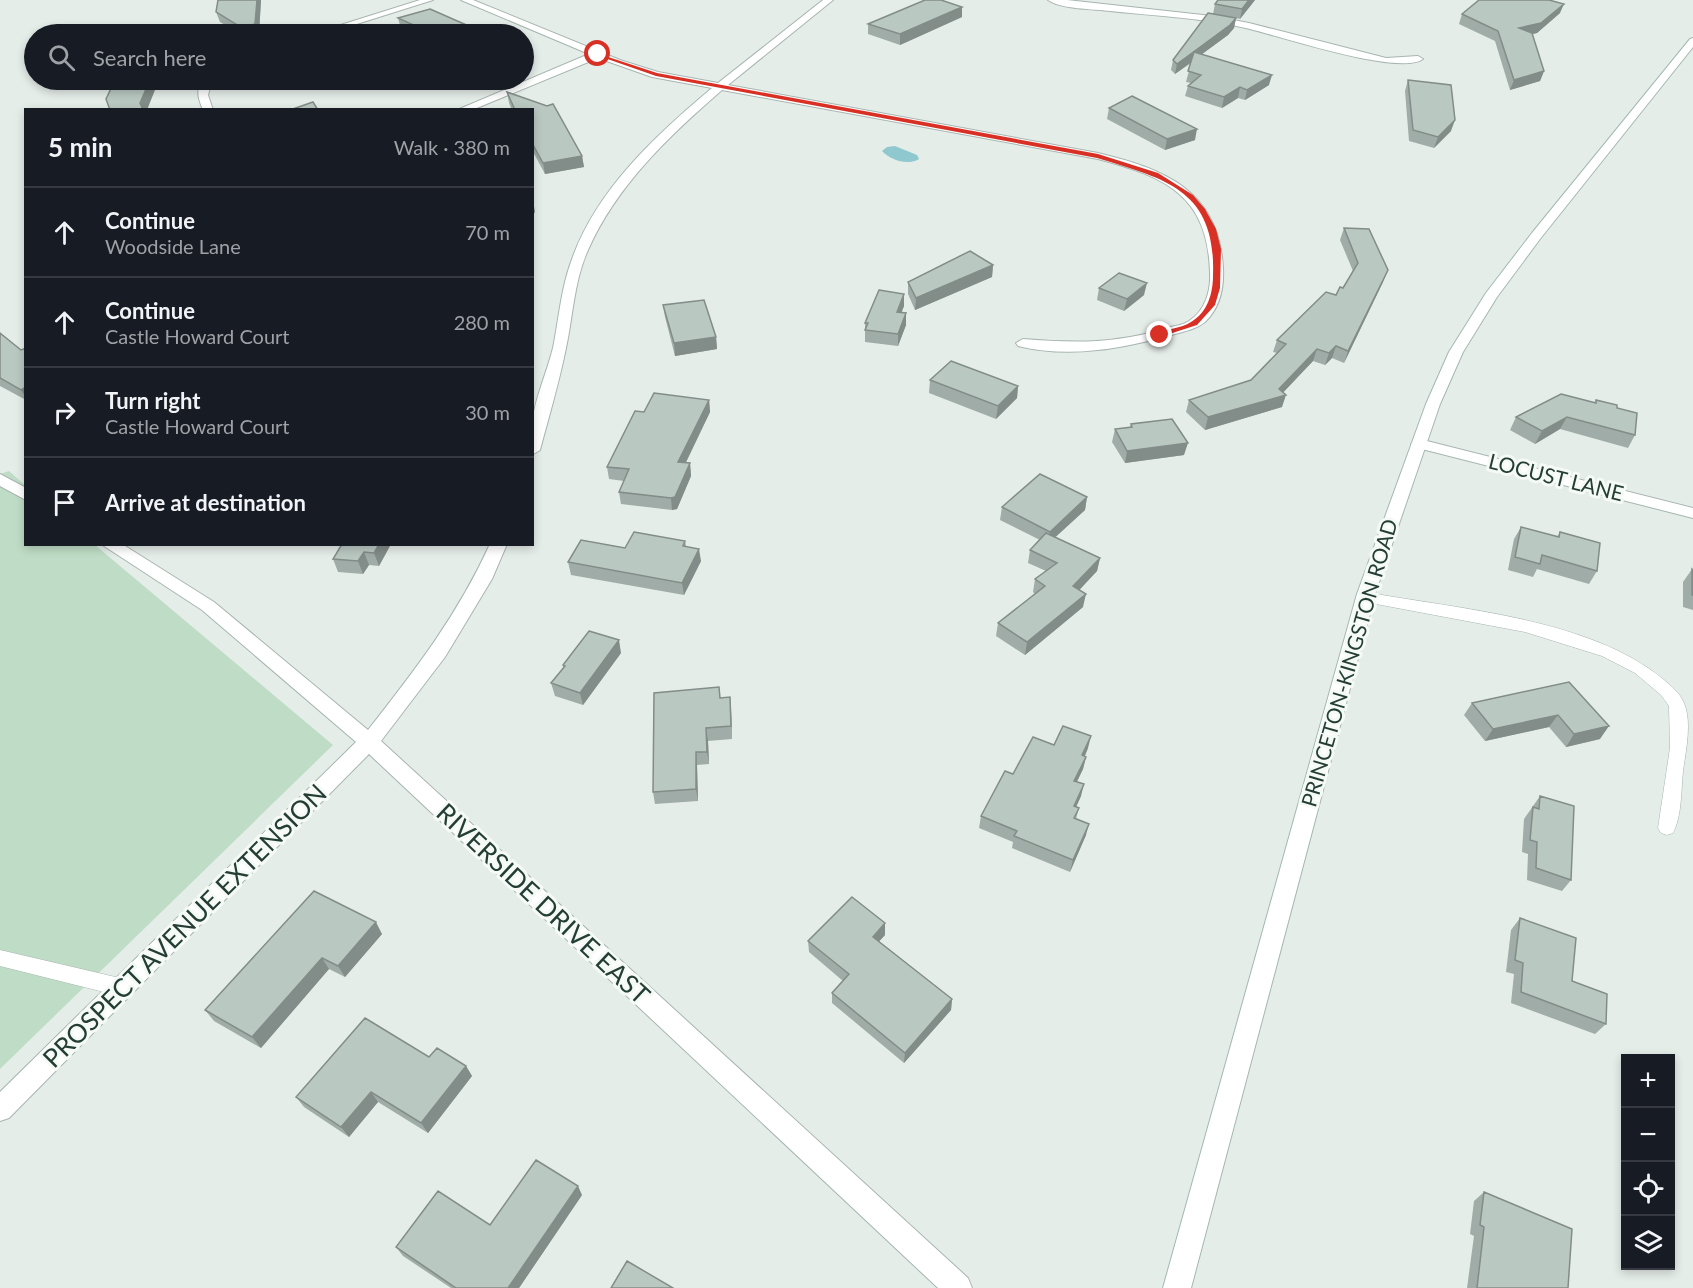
<!DOCTYPE html>
<html lang="en">
<head>
<meta charset="utf-8">
<style>
  :root { --surface:#171b24; --page:#242831; --text:#f1f3f6; --muted:#9ea1a6; --line:#363941 }
  body { margin:0; font-family:Lato,sans-serif; background:var(--page); color:var(--text) }
  .controls { position:absolute; right:18px; bottom:18px; display:grid; overflow:hidden; border-radius:0px; box-shadow:0 3px 9px #0003 }
  .controls button { width:54px; height:54px; display:grid; place-items:center; padding:0; border:0; border-bottom:2px solid var(--line); background:var(--surface); color:var(--text); font:30px sans-serif }
  .stop { position:absolute; width:18px; height:18px; margin:-14px; border:4px solid #d93025; border-radius:50%; background:#fff }
  .stop.end { background:#d93025; border-color:#fff; box-shadow:0 2px 6px #0008 }
  .list { margin:0; padding:0; list-style:none }
  h2 { display:flex; justify-content:space-between; align-items:center; height:78px; margin:0; padding:0 24px; font-size:26px }
  h2 small { font-size:20px; font-weight:400; color:var(--muted) }
  .list li { display:grid; grid-template-columns:39px 1fr auto; gap:18px; align-items:center; box-sizing:border-box; height:90px; padding:0 24px; border-top:2px solid var(--line) }
  .list b { display:block; font-size:22px; white-space:nowrap }
  .list p { margin:0; font-size:20px; white-space:nowrap; color:var(--muted) }
  .list em { font-size:20px; font-style:normal; color:var(--muted) }
  .icon { flex:none; width:33px; height:33px; fill:none; stroke:currentColor; stroke-width:2; stroke-linecap:round; stroke-linejoin:round }
  .map { position:relative; flex:none; width:1693px; height:1288px; overflow:hidden }
  .search { position:absolute; background:var(--surface); box-shadow:0 3px 9px #0003; left:24px; top:24px; width:510px; height:66px; display:flex; align-items:center; gap:15px; box-sizing:border-box; padding:0 21px; border-radius:33px; color:var(--muted); font-size:22px }
  .panel { position:absolute; background:var(--surface); box-shadow:0 3px 9px #0003; left:24px; top:108px; width:510px; height:438px; border-radius:0px }
  .map>svg:first-child { display:block }
  .green { fill:#bfddc6 }
  .water { fill:#8fc8cf }
  .lines { fill:none; stroke-linecap:round; stroke-linejoin:round }
  .lane-casing { stroke:#a7b5b0; stroke-width:1 }
  .street-casing { stroke:#a7b5b0; stroke-width:2 }
  .secondary-casing { stroke:#a3b8b0; stroke-width:2 }
  .lane { fill:#fff; fill-rule:evenodd }
  .street { fill:#fff; fill-rule:evenodd }
  .secondary { fill:#fff; fill-rule:evenodd }
  .wall { fill:#a0aca7 }
  .shaded-wall { fill:#828c88 }
  .building { fill:#bac8c2; stroke:#828c88; stroke-width:1.5 }
  .route { fill:#d93025 }
  .labels { text-anchor:middle; stroke-width:6; stroke-linejoin:round; paint-order:stroke }
  .street-label { font-size:21px; fill:#243e36; stroke:#f5faf7 }
  .near-street-label { font-size:26px; fill:#243e36; stroke:#f5faf7 }
</style>
</head>
<body>
<div class="map">
<svg width="1693" height="1288" viewBox="0 0 1693 1288">
  <rect width="100%" height="100%" fill="#e5ede9"/>
  <path class="green" d="M9 471 25 485 26 544 95 545 333 745 0 1069V474Z"/>
  <path class="water" d="M895 146 917 155 919 159C908 166 890 160 882 151L887 147Z"/>
  <g class="lines">
    <g class="lane-casing">
      <path id="lane" d="M1365 592C1457 609 1589 618 1663 679 1671 686 1680 693 1684 703 1692 722 1686 750 1683 771 1681 790 1682 816 1673 833L1667 835 1661 833 1658 828 1670 748 1669 706 1661 695 1635 673 1602 656 1525 632 1360 601 1358 597 1360 593Z
        M0 950 124 979 131 982 134 988 131 994 124 997 0 966Z"/>
    </g>
    <g class="street-casing">
      <path id="street" d="M420 0H433L325 34H312Z
        M461 0H473L620 60 658 72 718 83 823 0H833L728 85 1098 153C1164 169 1219 190 1223 268 1224 287 1220 308 1205 322 1196 329 1186 331 1175 334 1125 348 1071 359 1018 346L1016 343 1023 339C1072 343 1116 344 1163 329 1172 326 1181 326 1189 321 1205 311 1211 291 1210 273 1208 195 1166 177 1098 159L722 90C669 136 617 185 588 250 574 281 573 316 566 348 559 383 549 416 540 450L532 455C532 444 531 433 532 423 535 398 547 372 553 348 559 318 561 288 572 259 597 189 656 135 712 88L652 77 598 58 472 110H457L589 54Z
        M1048 0H1067L1212 16 1249 23 1386 58 1418 56 1423 59C1400 76 1282 37 1250 29 1204 18 1157 16 1110 11 1093 9 1060 9 1048 0Z
        M202 80H212L208 95 213 110H203C198 98 196 91 202 80Z
        M1419 439 1693 508V518L1414 447 1411 444Z
        M0 474 26 488V500L0 486Z
        M101 544H122L214 602 368 730C416 669 457 616 490 544H507L492 579 445 657 381 741 968 1278 972 1288H938L369 754 9 1118 0 1121V1092L356 742 202 610Z"/>
    </g>
    <g class="secondary-casing">
      <path id="secondary" d="M1693 38V47L1540 239 1497 297 1463 352 1440 404 1375 594 1191 1288H1163L1357 594 1426 404 1449 352 1486 293 1532 233 1690 39Z"/>
    </g>
    <use href="#lane" class="lane"/>
    <use href="#street" class="street"/>
    <use href="#secondary" class="secondary"/>
  </g>
  <path class="wall" d="M218 0H261L259 34H241L220 22 216 12Z
    M1255 0 1240 19 1236 18 1234 28 1228 35 1202 54 1269 85 1245 100 1238 98 1222 108 1185 96 1188 86 1191 83 1186 82 1191 63 1175 74 1171 70 1173 60 1213 14 1215 4Z
    M1560 13 1537 33 1532 34 1544 71 1540 81 1510 90 1495 41 1459 24 1462 14Z
    M962 17 900 45 868 34V24Z
    M398 18 487 34H413L401 29Z
    M1408 80 1451 131 1434 148 1409 141 1405 91Z
    M507 92 547 106 553 104 582 156 584 167 545 174 532 150V110H512L509 103Z
    M1109 108 1195 140 1165 150 1107 119Z
    M1344 228 1383 282 1344 363 1332 358 1325 365 1313 361 1283 392 1282 407 1205 430 1186 412 1189 400 1251 380 1277 353 1273 352 1277 340 1336 295 1343 288 1353 271 1340 240Z
    M993 265 992 277 915 310 908 294V282Z
    M1099 288 1144 295 1124 311 1097 300Z
    M904 294V306L901 313H906V325L898 346 865 342V323Z
    M663 305 716 337 717 349 675 356 665 317Z
    M0 333 21 350 26 348V400L0 386Z
    M930 380 1018 386 1017 398 996 419 929 393Z
    M709 400 710 412 685 463H690L691 476 677 509 672 510 621 504 619 492 624 481 609 479 607 467 644 412Z
    M1596 400 1617 408 1635 435 1628 448 1560 429 1535 444 1510 430 1516 417 1594 403Z
    M1131 424 1184 455 1125 463 1112 442 1115 429 1130 427Z
    M1087 497 1085 510 1055 537 1100 558 1097 571 1079 590 1083 607 1025 655 996 636 998 623 1035 594 1033 592 1035 579 1046 571 1028 563 1030 550 1040 540 1000 520 1002 507Z
    M1521 527 1557 537 1560 532 1597 571 1589 584 1537 569 1533 577 1508 570 1514 539Z
    M685 541 686 546 701 561 684 595 571 575 568 562 625 548Z
    M391 544 379 566 369 565 363 574 338 572 333 559Z
    M1692 569 1693 570V610L1683 607V582Z
    M621 653 583 705 555 696 551 683 563 668V665Z
    M1569 682 1600 739 1566 747 1549 727 1485 741 1464 715 1472 703Z
    M719 687 720 698 731 709 732 739 708 741 709 764 697 765 698 801 655 804 653 792Z
    M1054 745 1088 748 1085 756 1086 757 1083 769 1077 782 1081 796 1076 807 1079 808 1076 819 1086 835 1070 872 1012 848 1013 842 979 828 981 816 1013 774Z
    M1540 796 1571 880 1562 891 1527 880 1528 854 1522 852 1524 819Z
    M314 891 382 934 345 977 329 969 261 1048 214 1021 205 1010Z
    M1520 918 1572 981 1606 1024 1595 1034 1511 1003 1514 974 1506 972 1511 930Z
    M885 935 879 941 952 999 951 1010 904 1063 832 1003V993L843 981 809 952 808 941Z
    M429 1057 466 1066 472 1076 428 1133 378 1102 349 1137 304 1107 296 1097Z
    M1484 1192 1568 1288H1467L1474 1236 1470 1234 1474 1201Z
    M582 1195 519 1288H451L403 1256 396 1247 490 1225Z"/>
  <path class="shaded-wall" d="M257 0H261L259 34H245L242 28Z
    M1249 0H1255L1240 19 1242 9Z
    M1564 4 1560 13 1537 33 1516 38 1519 28Z
    M962 7V17L900 45V34Z
    M1236 18 1234 28 1228 35 1175 74 1177 64Z
    M530 45 532 55 524 58V47Z
    M1544 71 1540 81 1510 90 1514 80Z
    M1272 75 1269 85 1245 100 1247 90Z
    M150 80H159L147 110H143L140 103Z
    M1240 87 1238 98 1222 108 1224 97Z
    M1455 120 1451 131 1434 148 1438 137Z
    M1197 129 1195 140 1165 150 1167 139Z
    M582 156 584 167 545 174 543 163Z
    M533 201 535 212 532 216Z
    M993 265 992 277 915 310 916 298Z
    M1388 270 1383 282 1344 363 1348 351Z
    M1147 283 1144 295 1124 311 1127 299Z
    M904 294V306L897 324V312Z
    M906 313V325L898 346V334Z
    M716 337 717 349 675 356 674 343Z
    M1336 346 1332 358 1325 365 1329 353Z
    M1317 349 1313 361 1279 397 1286 395 1282 407 1205 430 1208 417 1279 389Z
    M1018 386 1017 398 996 419 998 406Z
    M26 387V397L21 390Z
    M709 400 710 412 680 475 678 462Z
    M1567 417 1560 429 1535 444 1542 431Z
    M1188 443 1184 455 1125 463 1127 451Z
    M690 463 691 476 677 509 672 510 671 498Z
    M1087 497 1085 510 1048 544 1050 532Z
    M379 544H391L379 566 374 553Z
    M699 549 701 561 684 595 682 583Z
    M364 552 369 565 363 574 358 561Z
    M1100 558 1097 571 1071 599 1073 586Z
    M1086 594 1083 607 1025 655 1027 642Z
    M619 640 621 653 583 705 580 693Z
    M730 697 731 709 732 739 731 726Z
    M1558 715 1549 727 1485 741 1493 729Z
    M1609 726 1600 739 1566 747 1574 734Z
    M706 728 708 741 709 764 707 752Z
    M1091 736 1088 748 1080 767 1082 755Z
    M696 752 697 765 698 801 696 789Z
    M1086 757 1083 769 1071 793 1074 781Z
    M1084 784 1081 796 1071 818 1074 806Z
    M1089 824 1086 835 1070 872 1073 860Z
    M376 922 382 934 345 977 338 966Z
    M885 923V935L873 948V937Z
    M322 958 329 969 261 1048 252 1037Z
    M952 999 951 1010 904 1063 905 1053Z
    M466 1066 472 1076 428 1133 421 1123Z
    M371 1092 378 1102 349 1137 341 1127Z
    M578 1186 582 1195 519 1288H508Z"/>
  <path class="building" d="M218 0H257L255 24 242 28 216 12Z
    M925 0H941L962 7 900 34 868 24Z
    M1218 0H1249L1242 9 1215 4Z
    M1479 0H1549L1564 4 1541 23 1519 28 1532 33 1544 71 1514 80 1498 31 1462 14Z
    M430 9 487 34H433L398 18Z
    M1208 13 1236 18 1230 25 1177 64 1173 60Z
    M499 31 507 34H488Z
    M524 42 530 45 524 47Z
    M1194 52 1272 75 1247 90 1240 87 1224 97 1188 86 1201 75 1188 71Z
    M115 80H150L140 103 143 110H110L106 99Z
    M1408 80 1451 85 1455 120 1438 137 1413 130Z
    M507 92 547 106 553 104 582 156 543 163 532 143V110H515Z
    M1132 96 1197 129 1167 139 1109 108Z
    M313 102 318 110H290Z
    M1344 228 1369 229 1388 270 1348 351 1336 346 1329 353 1317 349 1279 389 1286 395 1208 417 1189 400 1251 380 1286 344 1277 340 1326 292 1336 295 1340 287 1343 288 1358 263Z
    M970 251 993 265 916 298 908 282Z
    M1119 273 1147 283 1127 299 1099 288Z
    M879 290 904 294 897 312 906 313 898 334 865 330 868 323H865Z
    M704 300 716 337 674 343 663 305Z
    M0 333 21 350 26 348V387L21 390 0 378Z
    M951 361 1018 386 998 406 930 380Z
    M654 393 709 400 678 462 690 463 675 497 671 498 619 492 629 469 607 467 635 411 644 412Z
    M1561 394 1596 403V400L1617 405V408L1637 413 1635 435 1567 417 1542 431 1516 417Z
    M1172 419 1188 443 1127 451 1115 429 1132 427 1131 424Z
    M1040 474 1087 497 1050 532 1002 507Z
    M1521 527 1559 537 1560 532 1600 543 1597 571 1542 555 1540 564 1515 557Z
    M634 532 685 541 683 546 699 549 682 583 568 562 581 540 625 548Z
    M1046 533 1100 558 1073 586 1086 594 1027 642 998 623 1045 586 1035 579 1057 563 1030 550Z
    M342 544H379L374 553 364 552 358 561 333 559Z
    M1692 569 1693 570V595H1692Z
    M589 631 619 640 580 693 551 683 565 666 563 665Z
    M1569 682 1609 726 1574 734 1558 715 1493 729 1472 703Z
    M719 687 720 698 730 697 731 726 706 728 707 752H696V789L653 792 654 693Z
    M1063 726 1091 736 1082 755 1086 757 1074 781 1084 784 1074 806 1079 808 1074 818 1089 824 1073 860 1014 836 1017 831 981 816 1005 771 1013 774 1033 737 1054 745Z
    M1540 796 1574 806 1571 880 1536 868 1537 842 1530 840 1533 807 1539 809Z
    M314 891 376 922 338 966 322 958 252 1037 205 1010Z
    M852 897 885 923 873 937 952 999 905 1053 832 993 849 974 808 941Z
    M1520 918 1576 938 1572 981 1607 994 1606 1024 1521 992 1523 963 1515 960Z
    M365 1018 429 1057 437 1048 466 1066 421 1123 371 1092 341 1127 296 1097Z
    M536 1160 578 1186 508 1288H456L396 1247 438 1191 490 1225Z
    M1484 1192 1572 1229 1568 1288H1477L1484 1227 1480 1225Z
    M627 1261 673 1288H611Z"/>
  <path class="route" d="M596 53 657 73 1098 154 1158 173 1193 195 1205 209 1216 229 1221 249 1220 288 1215 305 1197 325 1160 337 1156 335C1166 328 1181 329 1191 322 1208 312 1213 293 1213 275 1216 190 1166 179 1097 158L656 76 596 55Z"/>
  <g class="labels">
    <g class="street-label">
      <text transform="translate(1556 478) rotate(14)" y="7">LOCUST LANE</text>
      <text transform="translate(1350 663) rotate(-74)" y="7">PRINCETON-KINGSTON ROAD</text>
    </g>
    <g class="near-street-label">
      <text transform="translate(543 904) rotate(43)" y="9">RIVERSIDE DRIVE EAST</text>
      <text transform="translate(185 926) rotate(-45)" y="9">PROSPECT AVENUE EXTENSION</text>
    </g>
  </g>
</svg>
<div class="controls">
<button>+</button>
<button>−</button>
<button><svg class="icon" aria-label="locate" viewBox="0 0 24 24"><circle cx="12" cy="12" r="6"/><path d="M12 2v4M12 18v4M2 12h4M18 12h4"/></svg></button>
<button><svg class="icon" aria-label="layers" viewBox="0 0 24 24"><path d="M12 4l9 5-9 5-9-5zM3 14l9 5 9-5"/></svg></button>
</div>
<div class="stop" style="left:598px;top:54px"></div>
<div class="stop end" style="left:1160px;top:335px"></div>
<div class="search"><svg class="icon" aria-label="search" viewBox="0 0 24 24"><circle cx="10" cy="10" r="6"/><path d="M15 15l6 6"/></svg>Search here</div>
<section class="panel">
<h2>5 min<small>Walk · 380 m</small></h2>
<ul class="list">
<li><svg class="icon" aria-label="ahead" viewBox="0 0 24 24"><path d="M12 20V5M6 11l6-6 6 6"/></svg><div><b>Continue</b><p>Woodside Lane</p></div><em>70 m</em></li>
<li><svg class="icon" aria-label="ahead" viewBox="0 0 24 24"><path d="M12 20V5M6 11l6-6 6 6"/></svg><div><b>Continue</b><p>Castle Howard Court</p></div><em>280 m</em></li>
<li><svg class="icon" aria-label="right" viewBox="0 0 24 24"><path d="M7 20v-9h11M14 6l5 5-5 5"/></svg><div><b>Turn right</b><p>Castle Howard Court</p></div><em>30 m</em></li>
<li><svg class="icon" aria-label="arrive" viewBox="0 0 24 24"><path d="M6 21V4h12l-3 4 3 4H6"/></svg><div><b>Arrive at destination</b></div></li>
</ul>
</section>
</div>
</body>
</html>
